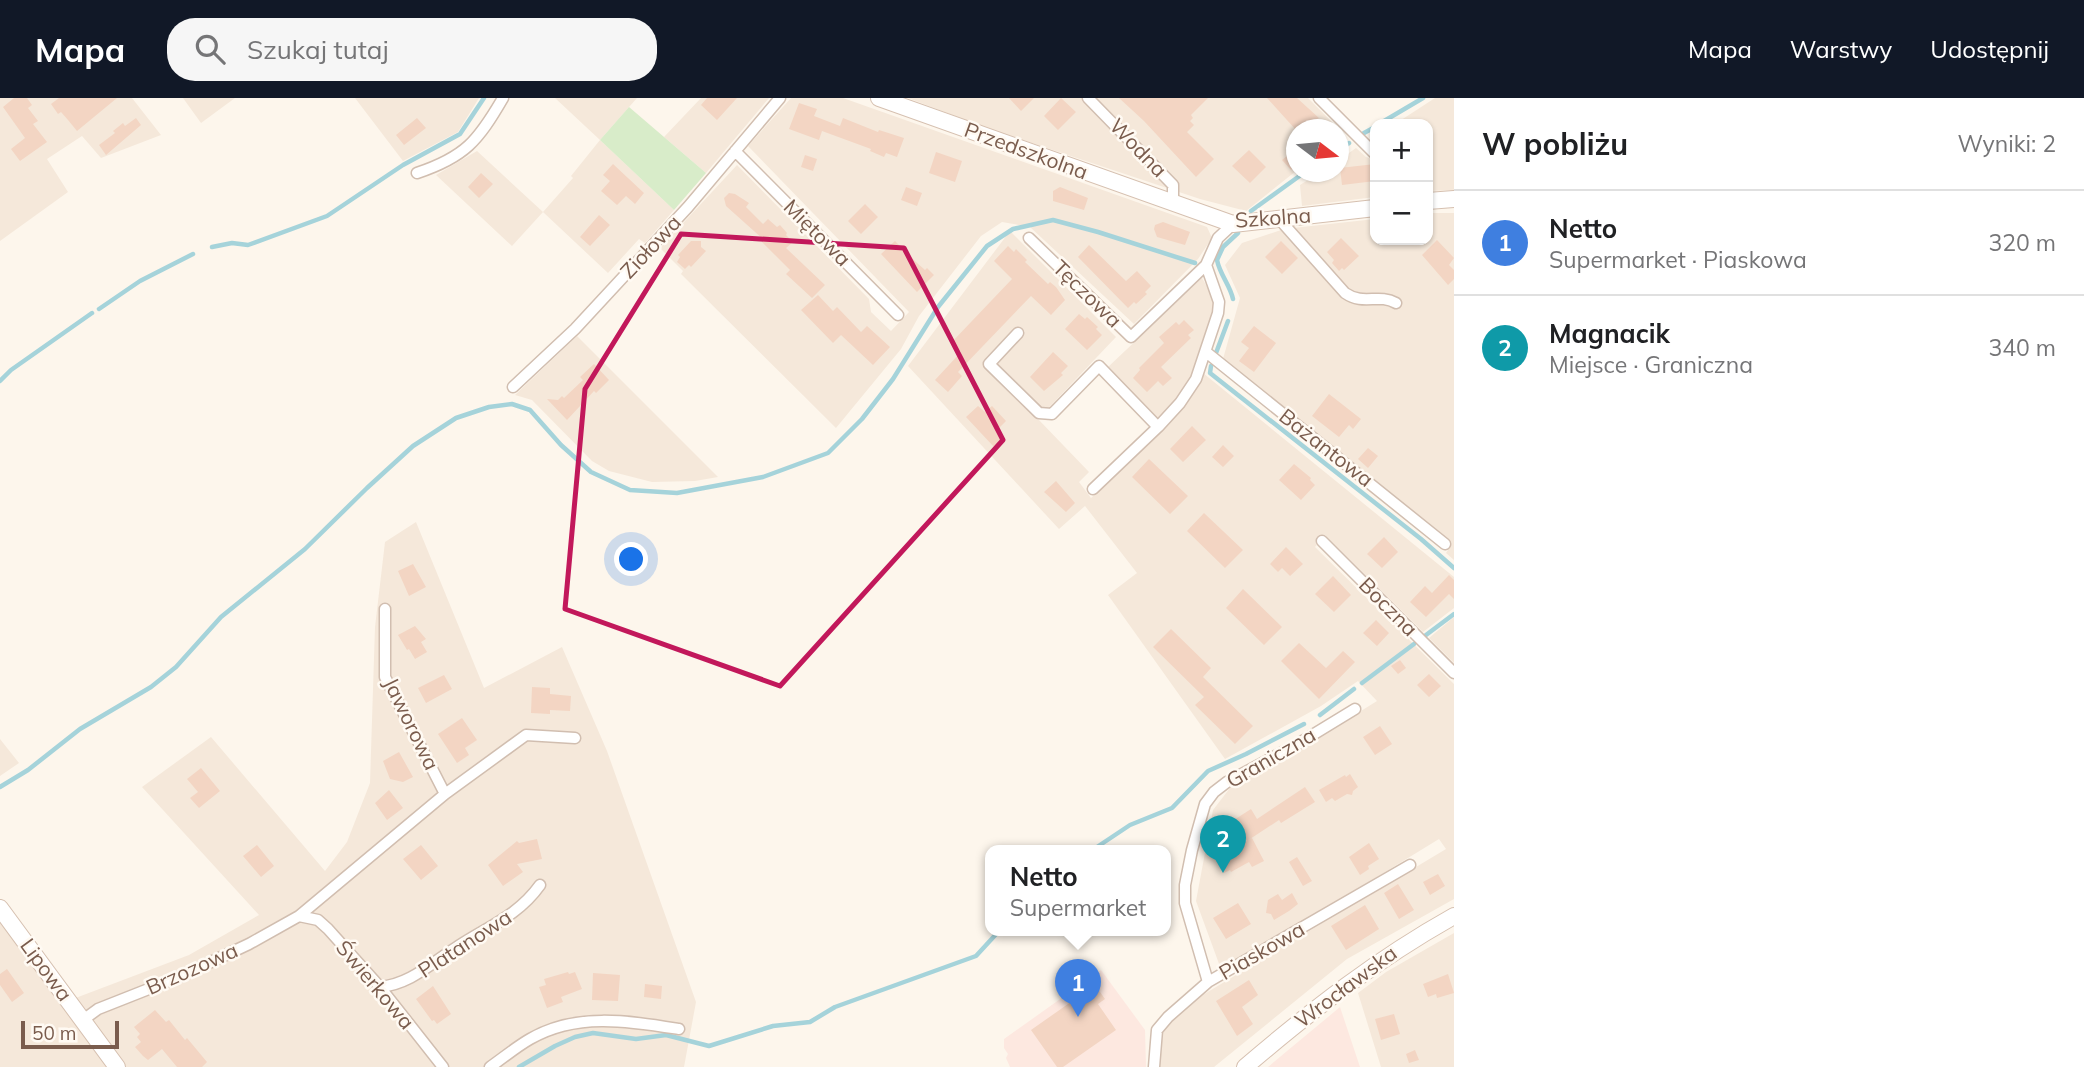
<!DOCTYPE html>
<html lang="pl">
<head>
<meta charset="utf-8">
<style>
  :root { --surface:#fff; --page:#f6f6f6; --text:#202124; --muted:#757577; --line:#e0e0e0; --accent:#111827 }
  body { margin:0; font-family:Mulish,sans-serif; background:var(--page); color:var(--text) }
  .controls { position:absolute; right:21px; top:21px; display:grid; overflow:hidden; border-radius:14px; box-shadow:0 2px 5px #0004 }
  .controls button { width:63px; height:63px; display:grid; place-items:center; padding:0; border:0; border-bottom:2px solid var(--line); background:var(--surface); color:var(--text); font:35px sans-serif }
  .compass { position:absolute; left:1286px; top:21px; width:63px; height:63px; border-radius:50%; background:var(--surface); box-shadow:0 2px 5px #0004; rotate:106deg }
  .scale { position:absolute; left:21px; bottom:18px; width:98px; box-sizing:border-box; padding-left:7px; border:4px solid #7a5c4d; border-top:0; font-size:19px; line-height:24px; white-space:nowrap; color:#7a5c4d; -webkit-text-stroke:5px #fffaf3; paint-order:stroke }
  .you { position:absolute; left:632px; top:462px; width:24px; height:24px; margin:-18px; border:5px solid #fff; border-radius:50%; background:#1a73e8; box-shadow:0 0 0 10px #1a73e833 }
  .badge { display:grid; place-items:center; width:46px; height:46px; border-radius:50%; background:var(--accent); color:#fff; font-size:23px; font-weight:700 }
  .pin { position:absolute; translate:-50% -58px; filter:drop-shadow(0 2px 4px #0008) }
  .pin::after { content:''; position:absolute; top:37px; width:24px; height:21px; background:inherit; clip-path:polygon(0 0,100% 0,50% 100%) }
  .popup { position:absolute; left:985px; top:747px; width:186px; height:91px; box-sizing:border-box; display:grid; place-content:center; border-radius:14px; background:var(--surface); filter:drop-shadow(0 2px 5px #0005); font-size:23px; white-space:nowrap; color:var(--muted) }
  .popup b { font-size:26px; color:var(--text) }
  .popup::after { content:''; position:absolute; left:50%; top:100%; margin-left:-14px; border:14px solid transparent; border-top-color:var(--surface) }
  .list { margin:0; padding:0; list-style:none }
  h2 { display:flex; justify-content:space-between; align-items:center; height:91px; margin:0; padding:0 28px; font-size:30px }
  h2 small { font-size:23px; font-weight:400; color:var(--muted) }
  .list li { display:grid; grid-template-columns:46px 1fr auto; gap:21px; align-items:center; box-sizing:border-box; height:105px; padding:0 28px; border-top:2px solid var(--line) }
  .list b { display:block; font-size:26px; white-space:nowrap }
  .list p { margin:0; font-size:23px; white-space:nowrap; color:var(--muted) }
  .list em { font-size:23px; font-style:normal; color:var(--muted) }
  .icon { flex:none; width:38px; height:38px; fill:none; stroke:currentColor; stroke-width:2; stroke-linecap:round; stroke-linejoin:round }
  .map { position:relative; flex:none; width:1454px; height:969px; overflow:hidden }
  header { display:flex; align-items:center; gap:42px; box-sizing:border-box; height:98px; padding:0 35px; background:var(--accent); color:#fff }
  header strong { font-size:33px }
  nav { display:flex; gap:38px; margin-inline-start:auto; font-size:24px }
  .search { width:490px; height:63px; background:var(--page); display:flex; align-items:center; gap:18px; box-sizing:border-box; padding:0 24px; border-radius:28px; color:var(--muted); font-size:26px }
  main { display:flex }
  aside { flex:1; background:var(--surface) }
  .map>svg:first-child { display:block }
  .residential { fill:#f5e8da }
  .commercial { fill:#fde8e0 }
  .green { fill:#d8ecc9 }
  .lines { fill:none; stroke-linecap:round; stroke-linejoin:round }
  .stream { stroke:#a5d3da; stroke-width:4.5 }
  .building { fill:#f3d5c3 }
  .street-casing { stroke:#d1beb0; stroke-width:13 }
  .secondary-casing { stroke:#d6c0b0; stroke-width:18 }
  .street { stroke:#fff; stroke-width:10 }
  .secondary { stroke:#fff; stroke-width:16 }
  .marked { fill:none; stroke:#c2185b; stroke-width:5; stroke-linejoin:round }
  .labels { text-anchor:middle; stroke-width:5; stroke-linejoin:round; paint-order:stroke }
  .street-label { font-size:21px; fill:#7a5c4d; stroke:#fffaf3 }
</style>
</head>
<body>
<header>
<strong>Mapa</strong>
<div class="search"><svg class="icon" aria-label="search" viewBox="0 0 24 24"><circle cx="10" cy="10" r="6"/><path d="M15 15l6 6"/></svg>Szukaj tutaj</div>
<nav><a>Mapa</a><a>Warstwy</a><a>Udostępnij</a></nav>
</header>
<main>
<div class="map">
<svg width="1454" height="969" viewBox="0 0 1454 969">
  <rect width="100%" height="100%" fill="#fdf6ec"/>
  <path class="residential" d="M0 0H132L161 37 101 60 82 38 47 61 68 94 0 143Z
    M183 0H235L201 25Z
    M355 0H479L458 34 403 63Z
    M555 0H637L600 42 674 112 645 145 639 141 608 175 543 114 512 148 436 77 477 53 543 114 573 80 571 78 600 42Z
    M701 0H769L706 75 664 39Z
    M791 0H843L1207 129 1212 140 1198 161 1134 226 1030 129 1002 124 981 138 919 218 901 251 836 330 681 176 683 173 660 150 737 67 869 201 871 214 891 233 909 214 748 48Z
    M908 0H1308L1344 36 1339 40 1338 32H1296V73L1246 113 1200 101 981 28Z
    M1435 0H1454V92L1428 93V26H1395Z
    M1356 50 1366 59 1375 62V99L1302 108 1300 87 1321 74H1338L1339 62Z
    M1428 115H1454V462L1446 455 1452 445 1223 261 1240 200 1225 167 1242 145 1284 131 1375 121V142H1428Z
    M1010 133 1116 239 1038 321 1089 374 1079 384 1091 400 1151 343 1203 275 1454 479V510L1423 534 1325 437 1315 449 1454 586V801L1347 861 1214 969H1160V936L1191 904 1446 751 1439 741 1222 874 1196 803 1213 712 1230 690 1271 669 1377 603 1358 583 1321 608 1225 661 1108 497 1137 475 1085 408 1059 431 908 268Z
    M1202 180 1216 204 1194 273 1177 300 1158 321 1107 270Z
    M577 238 718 379 695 383 652 384 609 373 592 363 532 302 515 297Z
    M416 424 484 590 562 549 607 653 696 904 684 969H0V816L65 904 189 857 259 817 142 689 211 639 325 773 347 744 370 685 375 529 385 444Z
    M1454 519V565L1429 540Z
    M0 641 19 665 0 678Z
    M1454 835V969H1381L1358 895 1386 874Z"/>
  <path class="commercial" d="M1101 872 1145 932 1146 969H1010L1006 960 1008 956 1004 950V941Z
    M1340 909 1360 969H1268Z"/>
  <path class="green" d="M629 9 706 75 674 112 600 42Z"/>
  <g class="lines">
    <path class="stream" d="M1379 26 1423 0
      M1364 35 1375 29
      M1338 52 1349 45
      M1251 113 1305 74
      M212 149 232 145 248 147 327 118 403 67 460 36 484 0
      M1233 201C1230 187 1220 177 1217 162L1223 149 1238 135
      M99 211 140 183 193 156
      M1216 255 1228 223
      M1211 268 1210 275 1421 441 1454 470
      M0 283 11 272 92 215
      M1426 537 1454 516
      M1362 585 1414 546
      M1320 617 1354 591
      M0 689 28 672 80 631 151 589 176 569 221 519 305 451 367 390 413 348 456 320 489 309 512 306 530 312 561 347 591 374 630 392 677 395 763 379 828 355 862 321 893 281 938 209 987 148 1013 131 1053 122 1098 134 1195 165
      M1091 753 1130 727 1172 710 1208 673 1246 656 1304 626
      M519 969 555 948 575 939 593 935 636 941 666 937 709 948 773 928 810 924 835 909 976 858 999 833"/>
  </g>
  <path class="building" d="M14 0H27L32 7 28 10 38 23 33 26 47 44 20 63 11 51 25 40 3 9Z
    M59 0H117L77 33 68 22 61 14 58 16 51 6Z
    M707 0H737L717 22 701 7Z
    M1009 0H1034L1021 13Z
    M1061 0 1076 14 1058 32 1044 18Z
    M1119 0H1208L1191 17 1193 20 1190 23 1194 27 1187 34 1214 61 1196 79 1144 23Z
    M1267 0H1297L1319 20 1317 21 1327 32H1296Z
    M799 5 817 11 814 18 840 28 843 20 878 34 879 32 904 40 897 59 886 55 884 59 870 53 871 51 822 33 819 42 789 31Z
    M136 20 141 27 106 57 99 47 115 35 113 33 123 25 125 28Z
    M417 20 426 30 404 47 396 37Z
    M1297 50V68L1291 72 1282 62Z
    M1249 52 1266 69 1250 85 1232 68Z
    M936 54 962 63 955 84 929 75Z
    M805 57 817 61 813 73 801 69Z
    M613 66 644 95 635 106 626 98 617 107 601 93 610 83 603 77Z
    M1375 66V83L1342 87 1340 70Z
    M481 75 493 86 479 100 468 89Z
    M906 89 922 95 917 108 901 102Z
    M1060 89 1088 100 1084 112 1053 103V93Z
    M729 95 735 96 749 105 746 109 763 126 768 121 777 129 780 127 787 135 786 137 793 144 786 150 825 187 812 200 786 176 790 172 762 144 764 142 726 108 724 100Z
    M865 106 878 119 861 136 848 123Z
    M599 117 610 127 590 148 580 139Z
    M1163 124 1190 134 1185 147 1157 139 1154 131 1155 127Z
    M1341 140 1359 158 1344 172 1342 170 1339 173 1332 165 1334 162 1327 154Z
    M1437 142 1454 160 1449 167 1454 172V181L1448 187 1422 157Z
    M691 143H701V149L706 153 691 169 689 167 685 171 677 164 680 159 678 157Z
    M895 143 916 164 925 172 927 170 934 177 917 194 881 156Z
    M1281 143 1298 160 1282 176 1265 159Z
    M1089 147 1126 183 1137 173 1151 188 1145 194 1147 196 1136 206 1134 204 1128 210 1078 159Z
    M1008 148 1014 154 1016 151 1027 162 1025 164 1048 186 1050 184 1056 189 1065 202 1051 217 1031 198 958 274 962 278 948 294 935 282 961 254 951 245 1012 181 994 163Z
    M818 197 833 213 837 209 861 234 867 228 890 249 873 267 841 237 833 245 801 212Z
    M1079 216 1085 221 1087 219 1098 229 1096 231 1102 237 1087 252 1065 231Z
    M1184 222 1194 232 1188 237 1191 240 1161 269 1172 280 1163 288 1158 283 1147 294 1133 280 1140 272 1139 270 1164 245 1159 239 1176 224 1179 227Z
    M1254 228 1276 245 1254 274 1239 263 1249 250 1241 244Z
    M1053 254 1068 268 1061 275 1063 277 1044 293 1030 279Z
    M594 266 609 282 596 295 594 293 567 322 547 301 558 302 562 298 564 300 583 282 580 279Z
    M1329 296 1361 321 1353 331 1349 327 1339 339 1312 318Z
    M978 308 985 314 992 308 1006 323 996 333 1003 341 994 349 966 319Z
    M1192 328 1206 342 1183 364 1170 351Z
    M1223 347 1234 358 1223 369 1212 359Z
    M1368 350 1378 358 1368 370 1358 361Z
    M1149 361 1188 398 1170 416 1132 379Z
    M1294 366 1311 380 1310 382 1315 387 1301 402 1279 382Z
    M1056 383 1075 405 1066 414 1044 394Z
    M1204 415 1243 452 1225 470 1187 433Z
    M1384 439 1398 454 1382 470 1367 456Z
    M1286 449 1303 466 1290 478 1282 470 1278 474 1270 466Z
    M413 466 426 489 409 498 398 473Z
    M1449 477 1454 482V501L1449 496 1426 519 1410 504 1425 488 1432 495Z
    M1333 478 1351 497 1334 514 1315 496Z
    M1243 491 1282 529 1264 547 1226 510Z
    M1376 522 1389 535 1377 548 1363 535Z
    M415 528 426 541 421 544 427 554 415 561 409 551 407 552 398 537Z
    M1171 531 1211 570 1203 579 1253 628 1235 646 1195 607 1204 599 1153 549Z
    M1299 545 1326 570 1343 553 1355 564 1319 601 1281 563Z
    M1400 562 1406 570 1398 576 1391 568Z
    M1429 576 1441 588 1429 599 1417 587Z
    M444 577 452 591 426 605 418 590Z
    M532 589 550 590V596L571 598 570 613 550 612V616L531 615Z
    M462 620 477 642 465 650 469 657 457 665 438 636Z
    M1380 628 1392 646 1375 657 1363 639Z
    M399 654 413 679 403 684 390 681 383 663Z
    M201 670 220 693 199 710 190 700 198 694 187 681Z
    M1350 676 1358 689 1353 693 1352 697 1347 696 1335 703 1332 700 1326 704 1319 692 1345 677 1346 679Z
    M1305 689 1315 704 1281 725 1279 722 1247 743 1252 740 1264 763 1252 769 1249 764 1231 774 1230 772 1224 775 1216 760 1247 743 1234 722 1251 711 1257 721Z
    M389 692 403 710 387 722 375 705Z
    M537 741 542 761 517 766 523 774 503 788 488 767 517 743 519 745Z
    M1369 745 1379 761 1368 768 1369 771 1360 777 1349 759Z
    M257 747 274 768 261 779 243 758Z
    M421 747 438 768 421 782 403 761Z
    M1297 759 1312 783 1303 788 1289 764Z
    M1438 776 1445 788 1430 797 1423 784Z
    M1398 786 1414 812 1399 821 1384 795Z
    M1292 795 1298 806 1289 813 1274 822 1271 816 1266 815 1268 802 1278 796 1282 802Z
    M1238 805 1251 826 1226 841 1213 820Z
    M1365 807 1379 831 1346 852 1331 828Z
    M7 871 24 895 12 904 0 887V876Z
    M568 874 569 876 575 874 582 891 561 899 563 904 547 910 539 889 546 887 544 881Z
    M593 875 620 877 618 903 592 902Z
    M1448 876 1454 895 1437 900 1436 896 1428 899 1423 886Z
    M1249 882 1258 897 1242 909 1253 926 1237 938 1216 903Z
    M645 886 662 888 661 901 644 899Z
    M1095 887 1105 901 1098 906 1116 932 1063 969H1057L1031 932Z
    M433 888 451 916 437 926 434 922 432 923 416 901Z
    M155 912 166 924 169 922 185 942 187 940 207 964 202 969H177L162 951 148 962 143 958 135 949 141 944 137 939 140 936 134 929Z
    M1394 916 1400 936 1381 942 1375 921Z
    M1415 952 1419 962 1409 965 1406 956Z"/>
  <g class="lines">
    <g class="street-casing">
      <path id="street" d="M1088 0 1173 87V106
        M1319 0 1375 56
        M735 53 898 217
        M417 75C465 59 478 43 503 0
        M1280 122 1345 195C1364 208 1378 195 1396 205
        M1029 140 1131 239 1206 167
        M1018 235 989 266 1039 315 1052 316 1099 268 1158 329
        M1206 254 1445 446
        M513 289 575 231 688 109 780 0
        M1093 391 1158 329 1180 305 1196 281 1218 215 1219 204 1206 167 1218 140 1233 126
        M1322 443 1454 575
        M385 511V579L445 696
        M299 818 318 822 328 831 380 889 443 969
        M1208 884 1185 805V787L1192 752 1205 706 1214 694 1227 684 1296 647 1355 611
        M380 889C411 886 431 865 457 849 487 829 518 818 540 787
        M83 922 98 911 179 879 249 846 299 818 445 696 526 637 575 640
        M490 969C503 960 516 949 530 941 576 914 629 923 679 931
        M1154 969 1157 932 1168 919 1208 884 1410 767"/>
    </g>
    <g class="secondary-casing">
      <path id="secondary" d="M879 0 1233 126 1375 110
        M1428 103 1454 101
        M0 810 117 969
        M1245 969C1312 912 1377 861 1454 818"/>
    </g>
    <use href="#street" class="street"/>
    <use href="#secondary" class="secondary"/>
  </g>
  <path class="marked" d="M681 136 904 150 1003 342 780 588 565 511 585 291Z"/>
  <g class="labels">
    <g class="street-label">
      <text transform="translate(1138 50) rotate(46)" y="7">Wodna</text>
      <text transform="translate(1026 53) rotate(20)" y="7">Przedszkolna</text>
      <text transform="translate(1273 120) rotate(-4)" y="7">Szkolna</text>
      <text transform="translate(817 135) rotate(45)" y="7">Miętowa</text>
      <text transform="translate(651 149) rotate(-47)" y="7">Ziołowa</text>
      <text transform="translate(1087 196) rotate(44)" y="7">Tęczowa</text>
      <text transform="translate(1326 350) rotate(38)" y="7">Bażantowa</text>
      <text transform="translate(1388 509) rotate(45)" y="7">Boczna</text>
      <text transform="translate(411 626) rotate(64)" y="7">Jaworowa</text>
      <text transform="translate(1271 660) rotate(-30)" y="7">Graniczna</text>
      <text transform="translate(465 846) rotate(-33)" y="7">Platanowa</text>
      <text transform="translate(1262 853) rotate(-30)" y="7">Piaskowa</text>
      <text transform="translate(192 871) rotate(-24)" y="7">Brzozowa</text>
      <text transform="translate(46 872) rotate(54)" y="7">Lipowa</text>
      <text transform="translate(375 887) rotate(50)" y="7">Świerkowa</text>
      <text transform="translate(1346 889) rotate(-37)" y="7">Wrocławska</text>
    </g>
  </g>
</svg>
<div class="controls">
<button>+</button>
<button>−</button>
</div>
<svg class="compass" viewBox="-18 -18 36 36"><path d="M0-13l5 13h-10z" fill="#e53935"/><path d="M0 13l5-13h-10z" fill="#757577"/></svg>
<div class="scale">50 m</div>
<div class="you"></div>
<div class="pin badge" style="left:1078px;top:919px;background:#3f7fe0">1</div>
<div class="popup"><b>Netto</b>Supermarket</div>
<div class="pin badge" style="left:1223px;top:775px;background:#0f9aa8">2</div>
</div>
<aside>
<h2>W pobliżu<small>Wyniki: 2</small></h2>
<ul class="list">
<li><span class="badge" style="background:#3f7fe0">1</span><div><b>Netto</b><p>Supermarket · Piaskowa</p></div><em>320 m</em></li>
<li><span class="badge" style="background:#0f9aa8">2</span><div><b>Magnacik</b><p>Miejsce · Graniczna</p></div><em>340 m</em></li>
</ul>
</aside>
</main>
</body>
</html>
